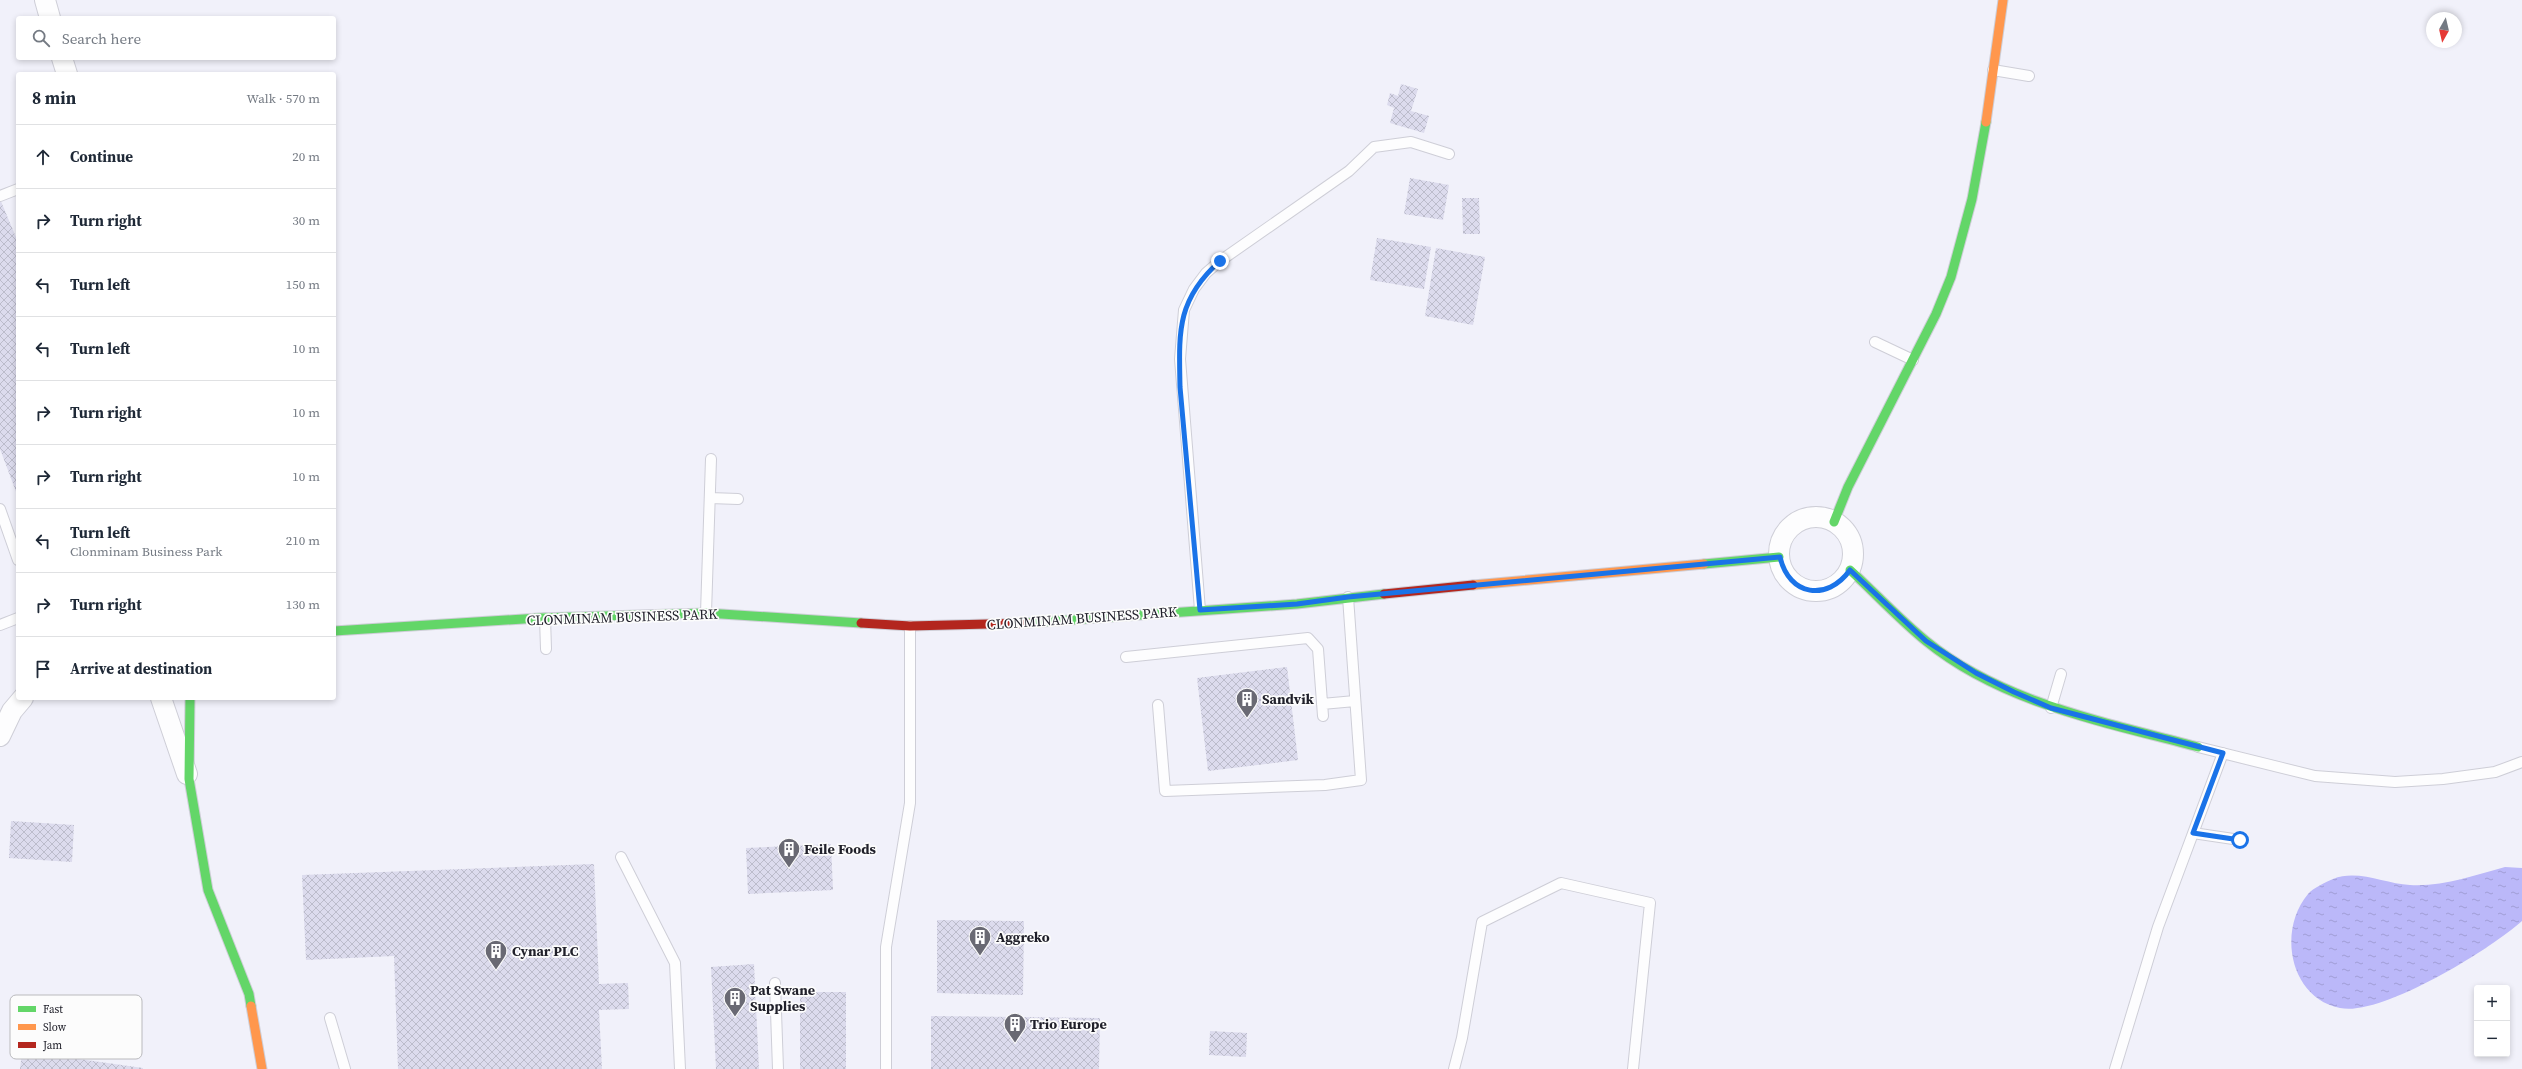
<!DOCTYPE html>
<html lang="en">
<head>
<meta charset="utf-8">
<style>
  :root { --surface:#fff; --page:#f6f6f7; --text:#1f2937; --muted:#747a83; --line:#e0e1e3 }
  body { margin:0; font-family:"Source Serif 4",serif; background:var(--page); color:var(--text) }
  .controls { position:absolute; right:12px; bottom:12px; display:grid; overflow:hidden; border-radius:4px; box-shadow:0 2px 6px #0003 }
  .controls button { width:36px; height:36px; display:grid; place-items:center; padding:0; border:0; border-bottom:1px solid var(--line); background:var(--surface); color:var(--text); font:20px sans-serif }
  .compass { position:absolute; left:2426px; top:12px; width:36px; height:36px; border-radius:50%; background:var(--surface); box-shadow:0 2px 6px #0003; rotate:188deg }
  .stop { position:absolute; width:12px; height:12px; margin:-9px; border:3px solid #1a73e8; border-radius:50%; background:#fff }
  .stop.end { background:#1a73e8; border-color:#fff; box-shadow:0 1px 4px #0008 }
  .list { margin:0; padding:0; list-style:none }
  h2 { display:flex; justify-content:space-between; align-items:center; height:52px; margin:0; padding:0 16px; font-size:17px }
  h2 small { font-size:13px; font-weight:400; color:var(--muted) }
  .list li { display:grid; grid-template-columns:26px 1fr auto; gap:12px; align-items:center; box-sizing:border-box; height:64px; padding:0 16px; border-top:1px solid var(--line) }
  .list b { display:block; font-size:15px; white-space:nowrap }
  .list p { margin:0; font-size:13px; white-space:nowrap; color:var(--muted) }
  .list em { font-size:13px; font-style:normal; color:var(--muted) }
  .icon { flex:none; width:22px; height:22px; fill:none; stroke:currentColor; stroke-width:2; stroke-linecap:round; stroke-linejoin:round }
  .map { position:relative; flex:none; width:2522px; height:1069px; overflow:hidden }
  .search { position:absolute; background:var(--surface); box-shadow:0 2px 6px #0003; left:16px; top:16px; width:320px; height:44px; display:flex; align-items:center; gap:10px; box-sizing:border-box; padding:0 14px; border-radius:4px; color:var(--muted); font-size:15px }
  .panel { position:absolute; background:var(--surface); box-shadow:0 2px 6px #0003; left:16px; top:72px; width:320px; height:628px; border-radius:4px }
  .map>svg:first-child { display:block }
  .water { fill:url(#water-ripples) }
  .building { fill:url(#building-cross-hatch) }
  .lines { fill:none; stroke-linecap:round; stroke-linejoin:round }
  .lane-casing { stroke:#ceced7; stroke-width:12 }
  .street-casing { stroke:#ceced7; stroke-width:22 }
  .fast-casing { stroke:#ceced7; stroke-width:11 }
  .slow-casing { stroke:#ceced7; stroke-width:11 }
  .jam-casing { stroke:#ceced7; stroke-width:11 }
  .lane { stroke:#fdfdfe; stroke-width:10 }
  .street { stroke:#fdfdfe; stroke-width:20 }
  .fast { stroke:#63d668; stroke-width:9 }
  .slow { stroke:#ff974d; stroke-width:9 }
  .jam { stroke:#b3261e; stroke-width:9 }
  .route { stroke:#1a73e8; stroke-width:5 }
  .labels { text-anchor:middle; stroke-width:3.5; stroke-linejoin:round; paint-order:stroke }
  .street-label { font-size:14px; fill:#20202a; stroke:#fcfcfc }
  .poi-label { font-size:14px; font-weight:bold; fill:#20202a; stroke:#fcfcfc; text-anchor:start }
  .key { fill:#fcfcfc; stroke:#bababd; stroke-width:1 }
  .key-label { font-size:11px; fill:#20202a }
</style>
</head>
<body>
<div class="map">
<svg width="2522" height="1069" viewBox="0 0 2522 1069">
  <defs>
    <pattern id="water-ripples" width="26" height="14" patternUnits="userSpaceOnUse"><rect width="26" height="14" fill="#bbb8f9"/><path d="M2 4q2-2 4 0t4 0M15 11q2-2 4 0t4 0" fill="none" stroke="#a09ed6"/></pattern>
    <pattern id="building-cross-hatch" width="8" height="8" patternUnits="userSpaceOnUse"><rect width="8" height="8" fill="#dcdbed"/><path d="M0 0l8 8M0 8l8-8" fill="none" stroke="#bcbccb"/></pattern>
  </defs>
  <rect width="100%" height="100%" fill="#f1f1fa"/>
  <path class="water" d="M2505 867 2522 868V921C2491 949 2381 1017 2340 1008 2290 998 2277 931 2308 894 2313 888 2326 882 2333 879 2358 869 2385 884 2410 885 2442 887 2475 875 2505 867Z"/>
  <path class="building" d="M1401 84 1418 89 1411 111 1429 116 1424 133 1390 123 1394 108 1387 105 1390 93 1398 96Z
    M1410 178 1449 185 1443 220 1404 214Z
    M1462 198H1479L1480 234H1463Z
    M0 199 18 242V497L0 449Z
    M1377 238 1431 247 1424 289 1370 280Z
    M1436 248 1485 257 1473 325 1425 316Z
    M1287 667 1298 760 1208 771 1197 678Z
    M11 821 74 825 72 862 9 858Z
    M831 844 833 890 748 894 746 848Z
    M594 864 599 984 628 983 629 1009 599 1010 602 1069H398L394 956 306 960 302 875Z
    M937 920 1024 921 1023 995 937 993Z
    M754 964 759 1069H716L711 967Z
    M800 992H846V1069H800Z
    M931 1016 1100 1018 1099 1069H931Z
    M1210 1031 1247 1033 1246 1057 1209 1055Z
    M22 1051 143 1068V1069H20Z"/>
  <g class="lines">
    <g class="lane-casing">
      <path id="lane" d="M1993 70 2029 76
        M0 196 18 189
        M1875 342 1913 360
        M710 498 738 499
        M0 509 18 560
        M1200 610 1180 359 1184 310 1194 289 1206 273 1220 261 1349 171 1374 147 1411 142 1449 154
        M706 613 711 459
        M545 618 546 649
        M0 625 18 618
        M1126 657 1308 638 1318 649 1323 716
        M1322 704 1355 701
        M1158 705 1165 791 1325 785 1361 780 1348 597
        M2051 708 2061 674
        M2198 747 2315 776 2395 782 2443 779 2495 772 2522 762
        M2193 833 2240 840
        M621 857 675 963 680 1069
        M775 983 778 1069
        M330 1018 345 1069
        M886 1069V947L910 803V626
        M1454 1069 1462 1038 1482 922 1561 883 1650 903 1633 1069
        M2115 1069 2158 927 2223 753"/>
    </g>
    <g class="street-casing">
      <path id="street" d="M45 0 50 18
        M62 58 67 74
        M1779 554a37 37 0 1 1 74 0a37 37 0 1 1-74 0Z
        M161 698 187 774
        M0 736 12 711 23 698"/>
    </g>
    <g class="fast-casing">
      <path id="fast" d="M1834 522 1848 487 1936 314 1951 277 1972 199 1986 122
        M1704 564 1779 557
        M1850 570C1875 593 1899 619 1926 641 2002 703 2105 722 2198 747
        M1027 623 1297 604 1384 594
        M334 631 539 618 706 613 861 623
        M190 698 189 779 208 890 249 994 251 1006"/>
    </g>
    <g class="slow-casing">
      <path id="slow" d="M1986 122 2003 0
        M1473 585 1704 564
        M251 1006 262 1069"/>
    </g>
    <g class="jam-casing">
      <path id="jam" d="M1384 594 1473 585
        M861 623 910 626 1027 623"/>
    </g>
    <use href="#lane" class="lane"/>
    <use href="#street" class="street"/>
    <use href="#fast" class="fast"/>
    <use href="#slow" class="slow"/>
    <use href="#jam" class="jam"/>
  </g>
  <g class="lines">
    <path class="route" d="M1220 261C1176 300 1179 333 1180 387L1200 610 1297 604 1348 597 1780 557C1789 596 1827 602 1850 570L1926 641 1976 673 2014 692 2051 708 2223 753 2193 833 2240 840"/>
  </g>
  <defs>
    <g id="building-pin" transform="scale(1.15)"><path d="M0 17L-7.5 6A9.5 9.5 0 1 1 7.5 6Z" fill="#696973" stroke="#fcfcfc"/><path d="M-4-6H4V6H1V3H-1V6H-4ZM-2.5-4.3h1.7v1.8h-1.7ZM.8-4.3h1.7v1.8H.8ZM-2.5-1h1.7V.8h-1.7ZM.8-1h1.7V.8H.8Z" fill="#fff"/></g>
  </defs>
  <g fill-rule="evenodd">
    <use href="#building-pin" x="1247" y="699"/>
    <use href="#building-pin" x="789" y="849"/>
    <use href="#building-pin" x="980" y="937"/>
    <use href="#building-pin" x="496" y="951"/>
    <use href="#building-pin" x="735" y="998"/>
    <use href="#building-pin" x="1015" y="1024"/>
  </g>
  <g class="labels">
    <g class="street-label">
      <text transform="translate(622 617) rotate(-2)" y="5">CLONMINAM BUSINESS PARK</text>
      <text transform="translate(1082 618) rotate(-4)" y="5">CLONMINAM BUSINESS PARK</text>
    </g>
    <g class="poi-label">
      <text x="1262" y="704">Sandvik</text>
      <text x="804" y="854">Feile Foods</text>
      <text x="996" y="942">Aggreko</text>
      <text x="512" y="956">Cynar PLC</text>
      <text x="750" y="995">Pat Swane<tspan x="750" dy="16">Supplies</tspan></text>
      <text x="1030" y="1029">Trio Europe</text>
    </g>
  </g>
  <rect x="10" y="995" width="132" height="64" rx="6" class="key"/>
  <rect x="18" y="1006" width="18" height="6" fill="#63d668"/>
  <rect x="18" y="1024" width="18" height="6" fill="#ff974d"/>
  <rect x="18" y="1042" width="18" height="6" fill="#b3261e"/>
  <g class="key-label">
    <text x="43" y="1013">Fast</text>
    <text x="43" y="1031">Slow</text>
    <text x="43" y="1049">Jam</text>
  </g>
</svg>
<div class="controls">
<button>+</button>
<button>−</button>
</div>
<svg class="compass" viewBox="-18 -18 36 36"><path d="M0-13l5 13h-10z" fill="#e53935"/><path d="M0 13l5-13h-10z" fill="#747a83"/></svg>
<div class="stop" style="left:2240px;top:840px"></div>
<div class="stop end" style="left:1220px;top:261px"></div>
<div class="search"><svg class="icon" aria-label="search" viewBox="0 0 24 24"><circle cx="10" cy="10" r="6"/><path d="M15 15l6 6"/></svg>Search here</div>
<section class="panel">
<h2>8 min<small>Walk · 570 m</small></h2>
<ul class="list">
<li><svg class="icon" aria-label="ahead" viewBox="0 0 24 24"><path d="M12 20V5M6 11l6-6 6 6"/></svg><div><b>Continue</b></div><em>20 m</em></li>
<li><svg class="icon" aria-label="right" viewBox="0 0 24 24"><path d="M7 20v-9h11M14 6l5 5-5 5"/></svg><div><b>Turn right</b></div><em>30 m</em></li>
<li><svg class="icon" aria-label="left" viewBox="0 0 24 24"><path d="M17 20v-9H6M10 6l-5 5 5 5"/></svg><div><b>Turn left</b></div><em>150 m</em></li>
<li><svg class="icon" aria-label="left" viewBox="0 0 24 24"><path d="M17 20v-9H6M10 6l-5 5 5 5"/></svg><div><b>Turn left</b></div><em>10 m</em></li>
<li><svg class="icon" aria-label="right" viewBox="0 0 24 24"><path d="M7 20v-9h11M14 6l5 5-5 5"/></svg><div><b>Turn right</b></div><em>10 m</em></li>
<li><svg class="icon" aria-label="right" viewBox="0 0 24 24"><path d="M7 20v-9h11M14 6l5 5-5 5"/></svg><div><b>Turn right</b></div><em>10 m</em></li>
<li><svg class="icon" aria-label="left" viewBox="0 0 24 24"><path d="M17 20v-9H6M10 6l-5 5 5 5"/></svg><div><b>Turn left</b><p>Clonminam Business Park</p></div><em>210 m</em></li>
<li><svg class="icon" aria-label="right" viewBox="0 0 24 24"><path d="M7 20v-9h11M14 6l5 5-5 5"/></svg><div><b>Turn right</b></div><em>130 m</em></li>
<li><svg class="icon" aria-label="arrive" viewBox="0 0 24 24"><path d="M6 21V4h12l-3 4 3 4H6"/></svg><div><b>Arrive at destination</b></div></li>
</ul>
</section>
</div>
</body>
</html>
